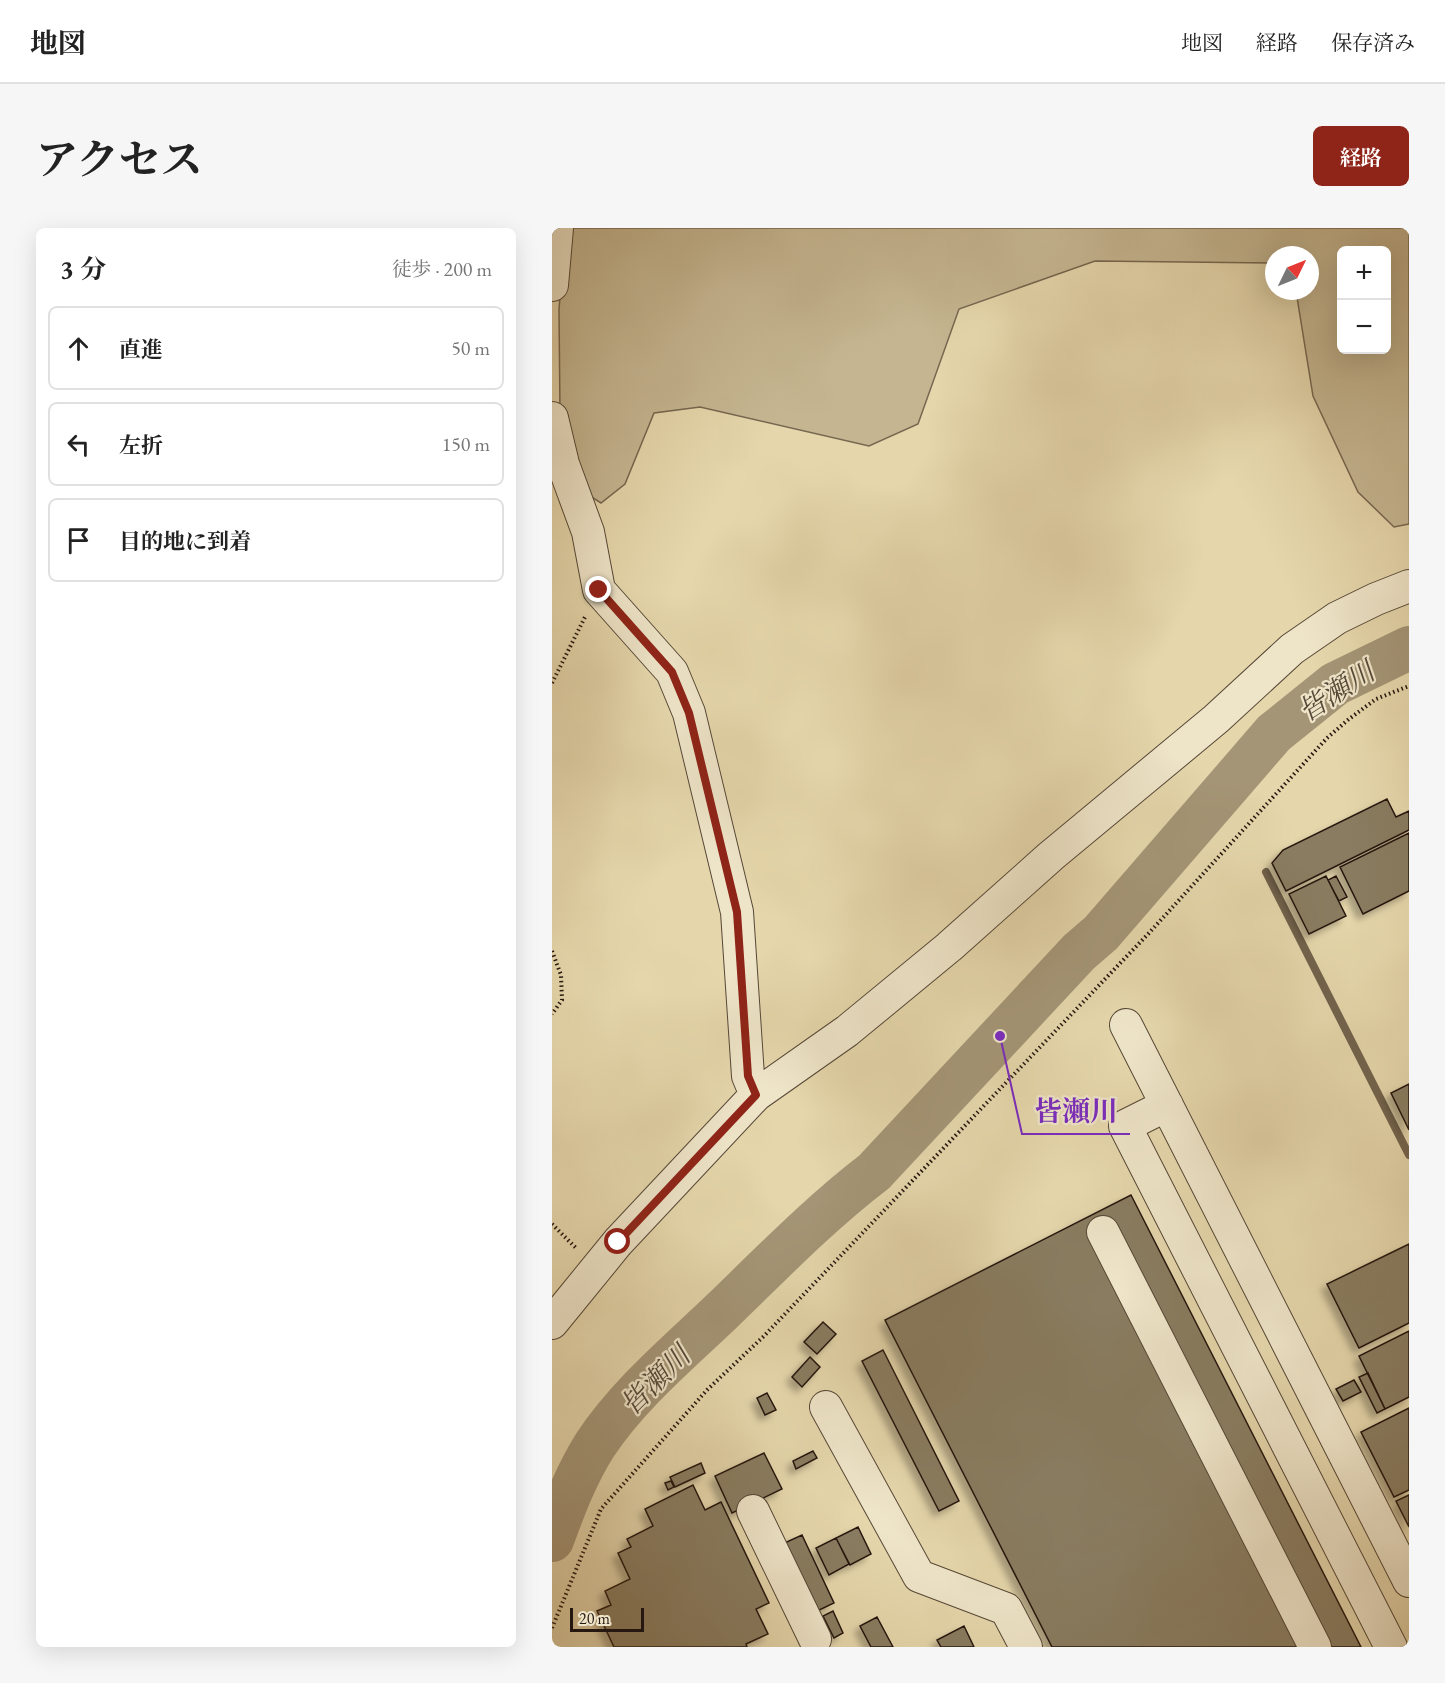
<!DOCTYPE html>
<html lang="ja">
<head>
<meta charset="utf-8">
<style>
  :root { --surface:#fff; --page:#f6f6f6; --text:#222; --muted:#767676; --line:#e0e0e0; --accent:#8f2418 }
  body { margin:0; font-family:"EB Garamond","Noto Serif JP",serif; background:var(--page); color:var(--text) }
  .controls { position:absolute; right:18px; top:18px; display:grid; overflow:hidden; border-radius:9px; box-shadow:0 6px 24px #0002 }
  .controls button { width:54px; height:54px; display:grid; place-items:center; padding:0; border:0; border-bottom:2px solid var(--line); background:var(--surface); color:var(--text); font:30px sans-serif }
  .compass { position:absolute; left:713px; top:18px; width:54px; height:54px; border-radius:50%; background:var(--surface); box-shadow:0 6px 24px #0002; rotate:47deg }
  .scale { position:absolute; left:18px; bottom:15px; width:74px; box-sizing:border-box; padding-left:6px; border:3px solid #261810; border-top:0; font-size:16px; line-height:21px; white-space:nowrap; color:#261810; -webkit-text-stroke:4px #eee4c8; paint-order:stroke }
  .stop { position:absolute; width:18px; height:18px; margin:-14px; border:4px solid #8f2418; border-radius:50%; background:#fff }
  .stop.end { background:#8f2418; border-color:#fff; box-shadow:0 2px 6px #0008 }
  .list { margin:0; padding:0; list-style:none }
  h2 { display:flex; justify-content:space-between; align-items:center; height:78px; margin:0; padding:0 24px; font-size:26px }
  h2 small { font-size:20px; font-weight:400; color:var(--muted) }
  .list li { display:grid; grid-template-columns:39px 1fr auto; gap:18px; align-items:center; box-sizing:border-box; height:84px; margin:0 12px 12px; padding:0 12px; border:2px solid var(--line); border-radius:9px }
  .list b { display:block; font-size:22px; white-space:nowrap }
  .list em { font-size:20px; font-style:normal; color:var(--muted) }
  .icon { flex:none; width:33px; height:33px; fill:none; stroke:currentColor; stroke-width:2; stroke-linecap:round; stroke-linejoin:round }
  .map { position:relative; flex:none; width:857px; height:1419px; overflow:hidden; border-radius:9px }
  header { display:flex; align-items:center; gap:36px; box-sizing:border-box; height:84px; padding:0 30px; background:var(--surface); border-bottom:2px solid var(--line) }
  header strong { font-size:28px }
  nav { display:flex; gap:33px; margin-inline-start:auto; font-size:21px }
  .intro { display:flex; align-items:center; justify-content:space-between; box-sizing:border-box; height:144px; padding:0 36px }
  h1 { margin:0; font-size:42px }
  .button { padding:15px 27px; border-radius:9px; background:var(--accent); color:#fff; font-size:21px; font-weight:700 }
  main { display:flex; gap:36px; padding:0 36px }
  aside { flex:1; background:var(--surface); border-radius:9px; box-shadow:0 6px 24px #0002 }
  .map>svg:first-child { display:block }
  .green { fill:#c5b691; stroke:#766750; stroke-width:1.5; fill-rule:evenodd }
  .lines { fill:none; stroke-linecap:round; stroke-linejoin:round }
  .stream { stroke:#72634d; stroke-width:8 }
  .river { stroke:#a49576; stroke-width:44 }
  .building { fill:#897b61; stroke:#261810; stroke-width:1.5; filter:url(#shadow) }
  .minor-casing { stroke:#564837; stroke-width:34 }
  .path { stroke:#261810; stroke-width:4; stroke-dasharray:1.5 3; stroke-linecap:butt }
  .minor { stroke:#eee4c8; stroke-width:32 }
  .route { stroke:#8f2418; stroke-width:8 }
  .labels { text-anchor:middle; stroke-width:4.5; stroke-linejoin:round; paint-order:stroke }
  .water-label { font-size:28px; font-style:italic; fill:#584a39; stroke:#eee4c8 }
  .leader { fill:none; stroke:#7b2cbf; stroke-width:2 }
  .callout-dot { fill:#7b2cbf; stroke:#eee4c8; stroke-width:2 }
  .callout-label { font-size:28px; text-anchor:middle; font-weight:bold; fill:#7b2cbf; stroke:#eee4c8; stroke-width:4.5; stroke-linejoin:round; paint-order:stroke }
</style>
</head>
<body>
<header>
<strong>地図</strong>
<nav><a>地図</a><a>経路</a><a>保存済み</a></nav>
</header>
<div class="intro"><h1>アクセス</h1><a class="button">経路</a></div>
<main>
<aside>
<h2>3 分<small>徒歩 · 200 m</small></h2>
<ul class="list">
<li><svg class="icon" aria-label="ahead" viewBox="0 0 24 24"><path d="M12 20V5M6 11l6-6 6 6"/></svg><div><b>直進</b></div><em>50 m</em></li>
<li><svg class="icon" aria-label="left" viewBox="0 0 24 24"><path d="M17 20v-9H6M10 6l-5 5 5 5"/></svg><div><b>左折</b></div><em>150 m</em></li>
<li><svg class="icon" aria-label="arrive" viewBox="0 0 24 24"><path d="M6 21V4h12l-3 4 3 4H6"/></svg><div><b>目的地に到着</b></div></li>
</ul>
</aside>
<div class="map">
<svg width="857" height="1419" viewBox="0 0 857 1419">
  <defs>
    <filter id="shadow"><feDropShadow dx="-5.5" dy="5.5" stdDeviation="3" flood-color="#0004"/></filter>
  </defs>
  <rect width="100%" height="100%" fill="#e5d6ab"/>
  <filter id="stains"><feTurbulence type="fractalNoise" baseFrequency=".00333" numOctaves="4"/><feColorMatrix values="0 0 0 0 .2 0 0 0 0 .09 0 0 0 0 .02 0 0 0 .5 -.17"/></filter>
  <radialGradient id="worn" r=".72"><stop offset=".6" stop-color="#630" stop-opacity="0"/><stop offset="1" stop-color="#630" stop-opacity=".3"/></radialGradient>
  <path class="green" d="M13 0H857V296L842 299 806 264 761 168 744 63H758V27H722V35L543 33 407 81 366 196 317 218 148 179 102 185 73 256 49 275 27 261 8 187 7 82ZM790 22H834V122H790Z"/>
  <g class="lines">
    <path class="stream" d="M714 644 857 927"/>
    <path class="river" d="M0 1312C12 1279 24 1247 43 1217 76 1167 125 1126 168 1085 218 1037 267 986 322 944L527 724 549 705 722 505 783 456 857 420"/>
  </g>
  <path class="building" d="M835 571 844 589 857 583V602L734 663 720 635 731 622Z
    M857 605V663L811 686 788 639Z
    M774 648 794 688 757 706 737 666Z
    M784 648 795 669 787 673 776 652Z
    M857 856V902L839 865Z
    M579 967 809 1419H500L333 1092Z
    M857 1016V1095L807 1120 775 1056Z
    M271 1094 284 1106 265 1126 252 1114Z
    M857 1103V1169L833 1181 807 1128Z
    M331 1122 407 1273 387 1283 310 1133Z
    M258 1129 268 1139 250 1159 240 1149Z
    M816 1145 833 1181 825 1185 807 1149Z
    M802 1152 809 1164 791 1173 784 1161Z
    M215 1165 224 1182 213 1187 205 1170Z
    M857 1180V1262L842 1269 809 1204Z
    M261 1223 265 1230 244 1241 241 1233Z
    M212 1225 230 1261 180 1285 163 1248Z
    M149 1235 153 1245 123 1259 118 1249Z
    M119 1253 122 1259 116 1262 113 1255Z
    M141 1257 153 1282 169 1274 217 1375 204 1381 216 1406 194 1416 195 1419H62L45 1383 59 1377 53 1363 78 1351 66 1325 79 1319 75 1311 101 1298 93 1281Z
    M857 1267V1299L844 1273Z
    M306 1299 319 1326 298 1337 284 1310Z
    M250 1307 282 1375 261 1385 228 1317Z
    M284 1310 297 1336 277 1347 264 1320Z
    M281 1383 291 1405 282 1410 271 1388Z
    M325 1389 341 1419H319L308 1398Z
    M412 1398 422 1419H389L385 1412Z"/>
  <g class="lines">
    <g class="minor-casing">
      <path id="minor" d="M0 57 5 0
        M0 190 11 236 36 304 47 362 120 444 137 485 185 684 196 848 204 867
        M574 797 857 1353
        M615 877 573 898 839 1419
        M551 1004 763 1419
        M0 1095 66 1014 204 867 295 803 397 719 499 628 664 491 740 421 785 390 824 371 857 358
        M274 1179 367 1348 454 1381 474 1419
        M201 1283 263 1411"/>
    </g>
    <path class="path" d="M0 455 34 387
      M0 723 9 747 10 772 0 786
      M0 996 25 1021
      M0 1400 49 1281 155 1162 212 1108 597 705 775 510 797 491 824 471 857 458"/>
    <use href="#minor" class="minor"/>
  </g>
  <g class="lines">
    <path class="route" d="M47 362 120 444 137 485 185 684 196 848 204 867 66 1014"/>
  </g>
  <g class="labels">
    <g class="water-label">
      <text transform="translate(784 463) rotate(-33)" y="10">皆瀬川</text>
      <text transform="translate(103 1152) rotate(-45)" y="10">皆瀬川</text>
    </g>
  </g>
  <path class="leader" d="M448 808L470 906H578"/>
  <circle class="callout-dot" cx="448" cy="808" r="6"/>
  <g class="callout-label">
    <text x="524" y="893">皆瀬川</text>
  </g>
  <rect width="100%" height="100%" filter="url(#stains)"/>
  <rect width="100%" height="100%" fill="url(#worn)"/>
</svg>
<div class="controls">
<button>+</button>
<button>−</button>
</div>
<svg class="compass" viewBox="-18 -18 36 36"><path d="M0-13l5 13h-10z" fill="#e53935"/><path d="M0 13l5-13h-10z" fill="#767676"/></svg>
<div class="scale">20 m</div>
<div class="stop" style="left:66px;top:1014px"></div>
<div class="stop end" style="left:47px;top:362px"></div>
</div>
</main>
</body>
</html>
